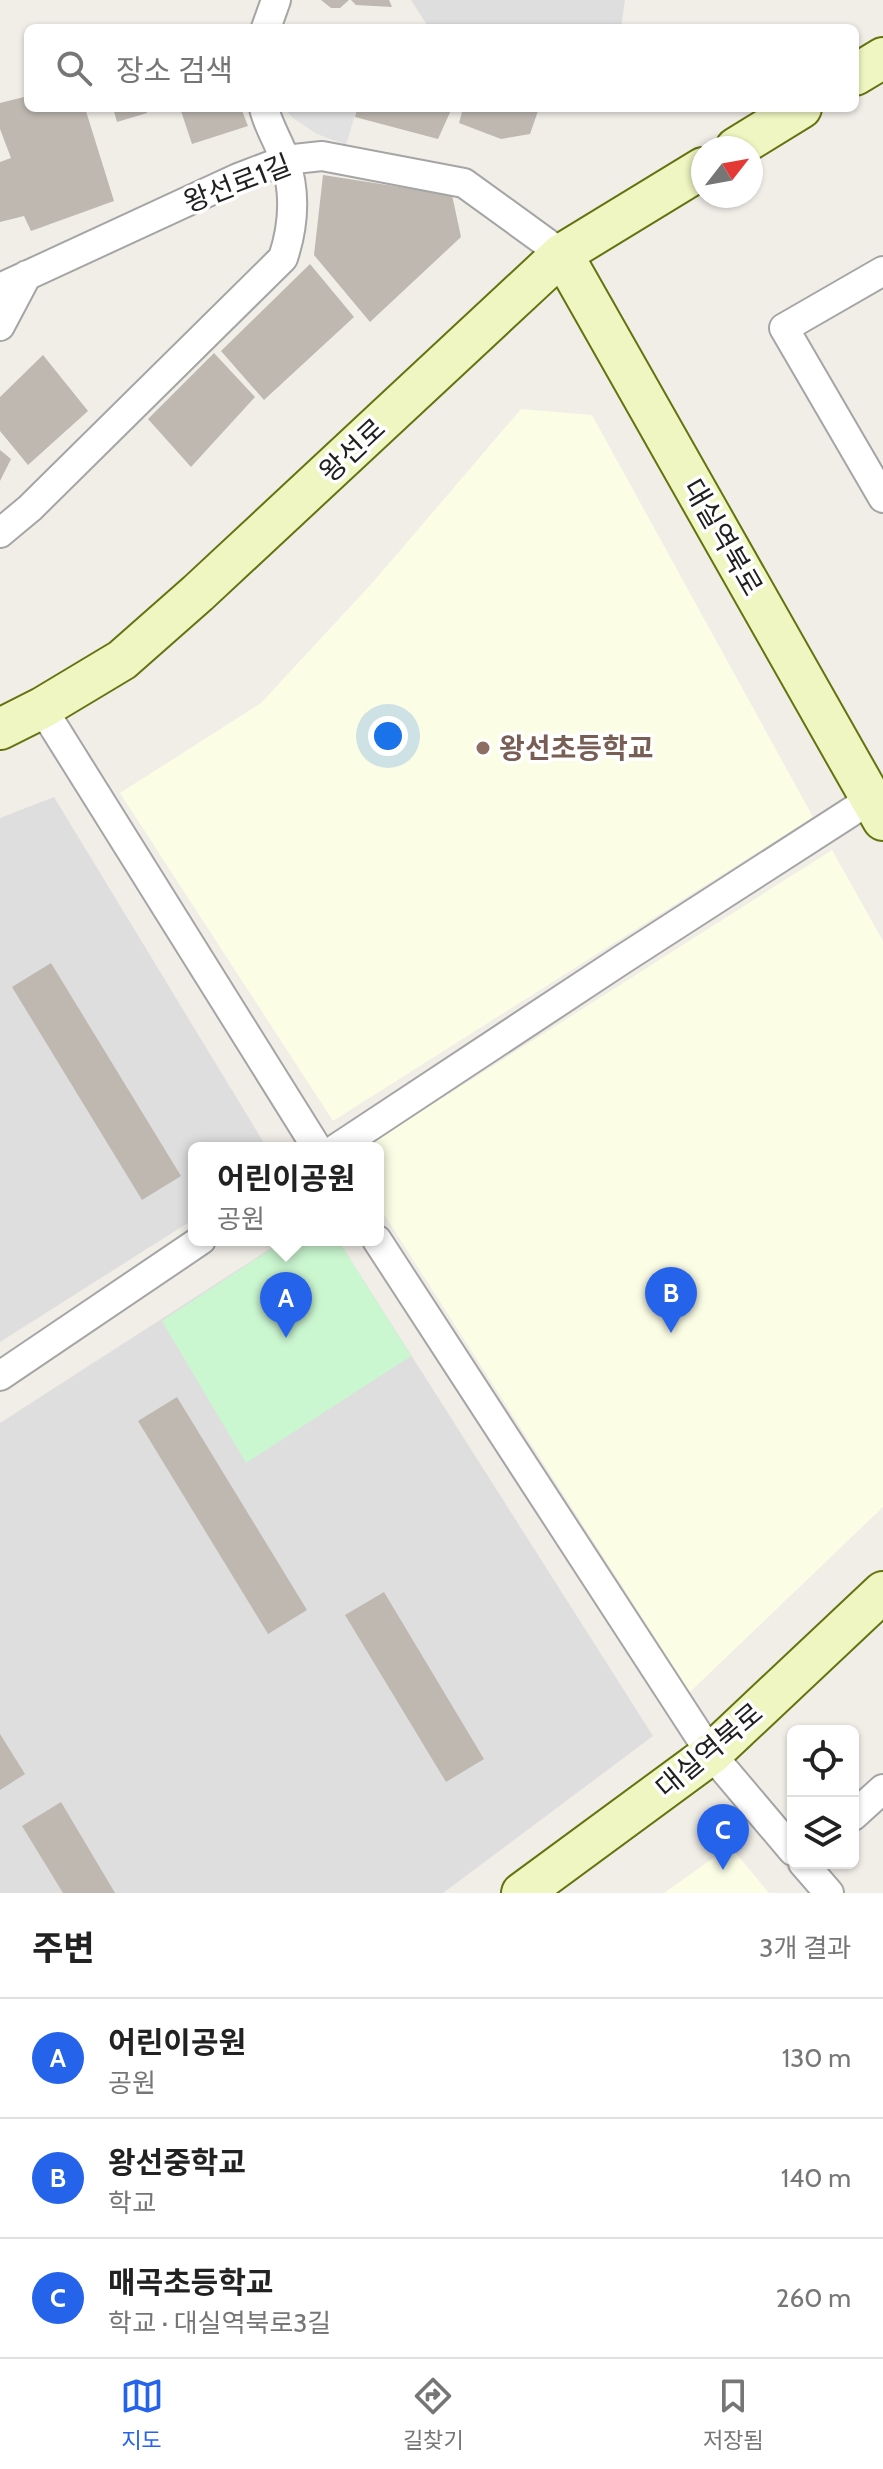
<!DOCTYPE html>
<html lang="ko">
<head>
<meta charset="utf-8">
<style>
  :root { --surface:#fff; --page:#f2f2f2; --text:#222; --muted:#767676; --line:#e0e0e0; --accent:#2563eb }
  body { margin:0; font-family:Cabin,"Noto Sans KR",sans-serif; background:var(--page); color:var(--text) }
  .controls { position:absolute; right:24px; bottom:24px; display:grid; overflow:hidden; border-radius:12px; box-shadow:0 2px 6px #0004 }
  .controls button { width:72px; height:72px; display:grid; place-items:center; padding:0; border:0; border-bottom:2px solid var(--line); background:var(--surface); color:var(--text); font:40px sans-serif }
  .compass { position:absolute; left:691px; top:136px; width:72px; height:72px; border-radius:50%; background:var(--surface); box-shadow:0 2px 6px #0004; rotate:59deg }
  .you { position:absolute; left:388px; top:736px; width:28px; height:28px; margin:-20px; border:6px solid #fff; border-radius:50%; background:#1a73e8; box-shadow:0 0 0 12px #1a73e833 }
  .badge { display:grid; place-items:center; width:52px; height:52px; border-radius:50%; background:var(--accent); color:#fff; font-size:26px; font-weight:700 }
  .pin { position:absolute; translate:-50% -66px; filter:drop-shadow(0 2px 4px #0008) }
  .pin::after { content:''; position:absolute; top:42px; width:28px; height:24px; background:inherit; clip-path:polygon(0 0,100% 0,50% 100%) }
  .popup { position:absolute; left:188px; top:1142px; width:196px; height:104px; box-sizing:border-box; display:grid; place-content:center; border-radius:12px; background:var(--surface); filter:drop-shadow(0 2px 6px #0005); font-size:26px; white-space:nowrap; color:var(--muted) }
  .popup b { font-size:30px; color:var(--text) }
  .popup::after { content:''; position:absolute; left:50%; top:100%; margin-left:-16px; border:16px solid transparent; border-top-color:var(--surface) }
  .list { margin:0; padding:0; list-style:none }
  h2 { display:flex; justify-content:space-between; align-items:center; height:104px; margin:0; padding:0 32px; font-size:34px }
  h2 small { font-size:26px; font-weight:400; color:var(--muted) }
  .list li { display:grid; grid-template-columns:52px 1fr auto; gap:24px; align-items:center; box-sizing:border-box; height:120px; padding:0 32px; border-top:2px solid var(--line) }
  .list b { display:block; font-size:30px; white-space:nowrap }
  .list p { margin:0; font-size:26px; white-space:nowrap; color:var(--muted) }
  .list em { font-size:26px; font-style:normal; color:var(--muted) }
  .icon { flex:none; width:44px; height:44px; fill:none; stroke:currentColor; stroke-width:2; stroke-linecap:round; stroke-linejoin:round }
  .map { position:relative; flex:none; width:883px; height:1893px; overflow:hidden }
  .search { position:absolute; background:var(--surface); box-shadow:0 2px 6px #0004; left:24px; right:24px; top:24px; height:88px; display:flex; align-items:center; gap:20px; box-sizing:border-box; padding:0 28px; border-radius:12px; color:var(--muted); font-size:30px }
  .sheet { height:464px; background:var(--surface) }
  nav { display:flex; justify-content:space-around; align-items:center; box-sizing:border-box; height:112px; border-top:2px solid var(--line); background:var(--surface); font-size:22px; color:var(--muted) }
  nav a { display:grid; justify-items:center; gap:4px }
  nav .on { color:var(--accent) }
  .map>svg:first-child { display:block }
  .residential { fill:#dfdede }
  .education { fill:#fcfde5 }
  .park { fill:#caf6d0 }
  .parking { fill:#e1e1e1 }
  .building { fill:#beb8b1 }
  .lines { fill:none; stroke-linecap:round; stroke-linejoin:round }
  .street-casing { stroke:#a5a5a5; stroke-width:32 }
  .secondary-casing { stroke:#63730d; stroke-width:44 }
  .street { stroke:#fff; stroke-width:28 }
  .secondary { stroke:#f0f6c1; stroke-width:40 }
  .education-dot { fill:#8d6e63; stroke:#fff; stroke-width:3 }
  .labels { text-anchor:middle; stroke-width:7; stroke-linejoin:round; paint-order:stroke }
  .street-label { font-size:28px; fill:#212121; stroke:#fff }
  .education-label { font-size:28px; font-weight:bold; fill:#785e54; stroke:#fff; text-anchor:start }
</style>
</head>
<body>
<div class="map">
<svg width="883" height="1893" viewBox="0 0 883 1893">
  <rect width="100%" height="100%" fill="#f1eee8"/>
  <path class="residential" d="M411 0H625L621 28H429Z
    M54 797 267 1148H194V1219L0 1342V818Z
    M284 1240H338L653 1736 443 1893H0V1423Z"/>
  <path class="education" d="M521 409 592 415 813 817 333 1121 120 793 261 703 374 581Z
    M832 850 883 941V1507L690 1692 378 1205V1148H364Z
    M730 1846 769 1893H664Z"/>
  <path class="park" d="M285 1240H338L411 1356 246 1463 162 1321Z"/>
  <path class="parking" d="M284 108H357L346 145 317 134 293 118Z"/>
  <path class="building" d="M321 0H349L340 8H331Z
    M351 0H389L392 7 356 5Z
    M28 96V108H85L114 201 31 231 24 216 0 222V162L11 158 0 129V103Z
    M113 108H146L147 113 117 122Z
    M180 108H241L248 126 192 144Z
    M357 108H452L438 139 355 117Z
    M463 108H539L530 134 501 139 459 123Z
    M323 175 452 195 461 237 370 322 314 255Z
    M310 264 354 317 264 400 221 351Z
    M214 353 255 397 191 467 148 419Z
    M43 355 88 411 28 465 0 431V397Z
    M0 450 11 459 0 481Z
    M51 963 181 1176 142 1200 12 987Z
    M177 1397 307 1610 268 1634 138 1421Z
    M384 1592 484 1759 446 1782 345 1615Z
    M0 1734 25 1774 0 1790Z
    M61 1802 115 1893H63L22 1826Z"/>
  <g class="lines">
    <g class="street-casing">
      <path id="street" d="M266 28 276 0
        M883 271 784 328 883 498
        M0 288 238 178 285 160 322 156 464 183 562 254
        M0 326 27 275
        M0 533 30 508 283 258C294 225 296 193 285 160 279 142 268 126 264 108
        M42 708 317 1148
        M337 1148 623 959 871 799
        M377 1240 711 1754 793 1851
        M0 1376 201 1240
        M853 1816 883 1789
        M803 1863 829 1893"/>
    </g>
    <g class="secondary-casing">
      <path id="secondary" d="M855 75 883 58
        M736 148 801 108
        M562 254 883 820
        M0 729 42 708 122 660 198 593 562 254 703 168
        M522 1893 711 1754 883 1592"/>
    </g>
    <use href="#street" class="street"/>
    <use href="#secondary" class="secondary"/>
  </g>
  <circle class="education-dot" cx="483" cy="748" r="8"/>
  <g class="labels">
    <g class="street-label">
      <text transform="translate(237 183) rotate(-21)" y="10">왕선로1길</text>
      <text transform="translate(352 450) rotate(-43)" y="10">왕선로</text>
      <text transform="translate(723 537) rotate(60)" y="10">대실역북로</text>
      <text transform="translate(709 1750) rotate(-40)" y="10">대실역북로</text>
    </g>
    <g class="education-label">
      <text x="499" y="758">왕선초등학교</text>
    </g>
  </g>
</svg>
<div class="controls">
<button><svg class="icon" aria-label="locate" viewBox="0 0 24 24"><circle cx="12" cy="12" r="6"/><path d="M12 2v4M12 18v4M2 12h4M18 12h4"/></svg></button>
<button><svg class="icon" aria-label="layers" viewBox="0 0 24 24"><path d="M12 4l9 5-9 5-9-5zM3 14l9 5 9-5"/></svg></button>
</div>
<svg class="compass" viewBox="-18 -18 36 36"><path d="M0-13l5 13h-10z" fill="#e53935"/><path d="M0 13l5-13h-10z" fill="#767676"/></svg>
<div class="you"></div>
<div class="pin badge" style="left:286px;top:1338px">A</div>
<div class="popup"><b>어린이공원</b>공원</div>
<div class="pin badge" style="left:671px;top:1333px">B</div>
<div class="pin badge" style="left:723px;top:1870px">C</div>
<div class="search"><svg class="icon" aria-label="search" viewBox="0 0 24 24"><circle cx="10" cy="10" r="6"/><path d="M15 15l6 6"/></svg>장소 검색</div>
</div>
<section class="sheet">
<h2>주변<small>3개 결과</small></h2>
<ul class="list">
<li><span class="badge">A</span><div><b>어린이공원</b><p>공원</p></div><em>130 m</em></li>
<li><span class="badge">B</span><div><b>왕선중학교</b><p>학교</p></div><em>140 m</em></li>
<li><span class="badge">C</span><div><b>매곡초등학교</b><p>학교 · 대실역북로3길</p></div><em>260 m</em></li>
</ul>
</section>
<nav>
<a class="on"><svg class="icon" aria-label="map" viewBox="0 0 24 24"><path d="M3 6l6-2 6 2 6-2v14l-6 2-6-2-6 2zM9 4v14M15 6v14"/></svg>지도</a>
<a><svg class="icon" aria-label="directions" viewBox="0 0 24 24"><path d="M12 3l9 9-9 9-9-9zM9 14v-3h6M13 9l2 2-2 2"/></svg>길찾기</a>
<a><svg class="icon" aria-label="saved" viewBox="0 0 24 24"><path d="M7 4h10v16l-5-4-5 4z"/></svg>저장됨</a>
</nav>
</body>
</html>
